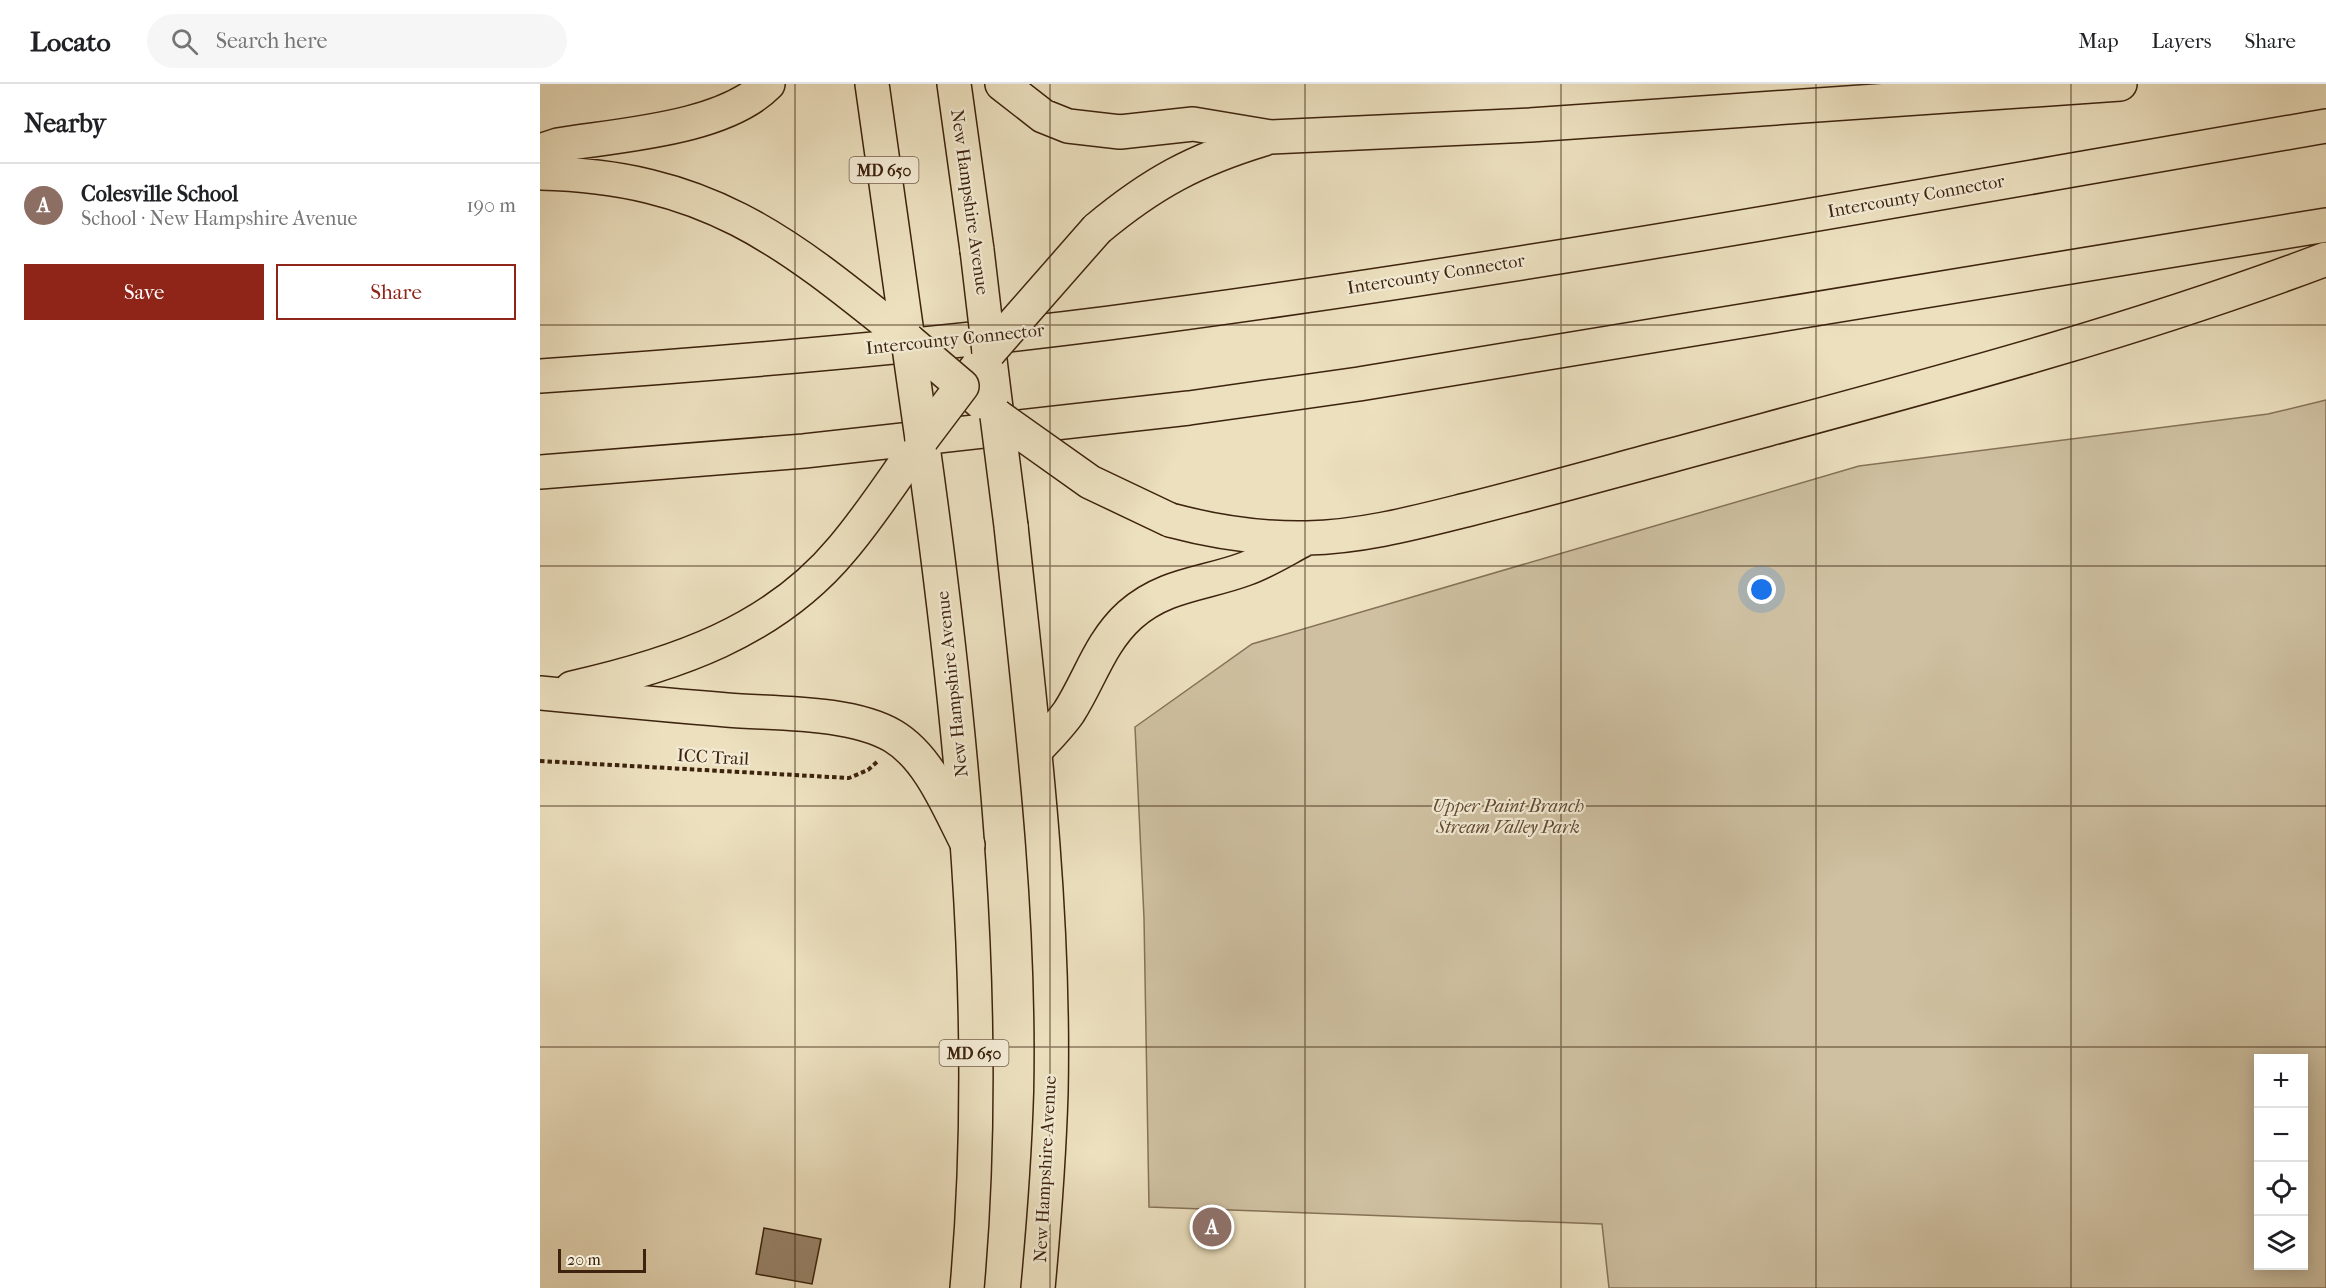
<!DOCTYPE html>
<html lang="en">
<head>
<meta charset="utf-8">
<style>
  :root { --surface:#fff; --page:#f6f6f6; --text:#202124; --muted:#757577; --line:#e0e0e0; --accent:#8f2418 }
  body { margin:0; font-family:"IM FELL French Canon",serif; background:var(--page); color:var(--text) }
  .controls { position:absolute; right:18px; bottom:18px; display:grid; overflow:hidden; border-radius:0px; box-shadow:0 3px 15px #0003 }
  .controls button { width:54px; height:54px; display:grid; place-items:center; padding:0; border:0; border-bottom:2px solid var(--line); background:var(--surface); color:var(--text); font:30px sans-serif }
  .scale { position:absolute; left:18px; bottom:15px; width:88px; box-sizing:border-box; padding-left:6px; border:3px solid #3d230e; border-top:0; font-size:16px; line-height:21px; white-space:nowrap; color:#3d230e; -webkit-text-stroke:4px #f3ebd5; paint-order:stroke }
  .you { position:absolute; left:1222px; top:506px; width:21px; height:21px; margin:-15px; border:4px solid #fff; border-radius:50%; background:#1a73e8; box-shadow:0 0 0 9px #1a73e833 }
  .badge { display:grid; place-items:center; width:39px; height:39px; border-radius:50%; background:var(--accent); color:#fff; font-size:20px; font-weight:700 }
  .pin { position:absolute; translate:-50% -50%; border:3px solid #fff; box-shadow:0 2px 6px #0006 }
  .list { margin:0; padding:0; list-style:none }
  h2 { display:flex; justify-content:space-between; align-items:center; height:78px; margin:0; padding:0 24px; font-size:26px }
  h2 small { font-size:20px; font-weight:400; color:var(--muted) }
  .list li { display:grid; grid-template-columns:39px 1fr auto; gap:18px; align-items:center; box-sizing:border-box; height:84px; padding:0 24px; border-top:2px solid var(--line) }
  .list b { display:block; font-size:22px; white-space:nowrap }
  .list p { margin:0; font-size:20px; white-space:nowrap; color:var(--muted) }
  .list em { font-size:20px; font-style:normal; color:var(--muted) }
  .actions { display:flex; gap:12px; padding:18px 24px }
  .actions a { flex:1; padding:14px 0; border:2px solid var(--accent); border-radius:0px; text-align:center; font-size:21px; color:var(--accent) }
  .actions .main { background:var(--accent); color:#fff }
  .icon { flex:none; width:33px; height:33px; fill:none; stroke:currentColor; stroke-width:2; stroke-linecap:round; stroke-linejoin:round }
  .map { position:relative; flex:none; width:1786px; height:1204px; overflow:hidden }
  header { display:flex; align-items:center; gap:36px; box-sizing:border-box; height:84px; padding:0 30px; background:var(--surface); border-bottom:2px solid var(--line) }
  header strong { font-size:28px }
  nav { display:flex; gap:33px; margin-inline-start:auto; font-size:21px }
  .search { width:420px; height:54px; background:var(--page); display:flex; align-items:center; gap:15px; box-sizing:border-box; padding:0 21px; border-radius:33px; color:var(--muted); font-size:22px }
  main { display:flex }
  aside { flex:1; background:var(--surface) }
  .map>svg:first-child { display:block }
  .green { fill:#cec0a1; stroke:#867258; stroke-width:1.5; fill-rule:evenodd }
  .building { fill:#98856a; stroke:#3d230e; stroke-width:1.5 }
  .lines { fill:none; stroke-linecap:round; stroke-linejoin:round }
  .primary-casing { stroke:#3d230e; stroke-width:36 }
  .highway-casing { stroke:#3d230e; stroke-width:36 }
  .path { stroke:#3d230e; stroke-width:4; stroke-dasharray:4.5 3; stroke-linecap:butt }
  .primary { stroke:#ece0bf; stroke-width:33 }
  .highway { stroke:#ece0bf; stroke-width:33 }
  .primary-bridge-casing { stroke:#3d230e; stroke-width:36; stroke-linecap:butt }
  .highway-bridge-casing { stroke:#3d230e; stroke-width:36; stroke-linecap:butt }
  .primary-bridge { stroke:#ece0bf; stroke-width:33 }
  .highway-bridge { stroke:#ece0bf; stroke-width:33 }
  .grid { fill:none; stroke:#3d230e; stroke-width:1.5; stroke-opacity:0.55 }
  .labels { text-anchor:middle; stroke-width:4.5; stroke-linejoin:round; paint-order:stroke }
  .shield { fill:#f3ebd5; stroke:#745f4a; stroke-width:1.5 }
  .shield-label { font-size:16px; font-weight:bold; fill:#3d230e }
  .street-label { font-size:18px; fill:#3d230e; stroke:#f3ebd5 }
  .park-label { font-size:18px; font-style:italic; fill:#614a33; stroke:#f3ebd5 }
</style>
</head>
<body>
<header>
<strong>Locato</strong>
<div class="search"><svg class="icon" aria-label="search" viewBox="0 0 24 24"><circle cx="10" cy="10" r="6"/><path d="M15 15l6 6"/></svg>Search here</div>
<nav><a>Map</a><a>Layers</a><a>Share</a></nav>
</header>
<main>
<aside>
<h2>Nearby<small></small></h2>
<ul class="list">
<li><span class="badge" style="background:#8d6e63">A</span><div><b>Colesville School</b><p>School · New Hampshire Avenue</p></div><em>190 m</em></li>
</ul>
<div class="actions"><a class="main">Save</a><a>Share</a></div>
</aside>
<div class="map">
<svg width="1786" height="1204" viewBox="0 0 1786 1204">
  <rect width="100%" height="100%" fill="#ece0bf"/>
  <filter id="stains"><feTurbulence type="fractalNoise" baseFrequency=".00333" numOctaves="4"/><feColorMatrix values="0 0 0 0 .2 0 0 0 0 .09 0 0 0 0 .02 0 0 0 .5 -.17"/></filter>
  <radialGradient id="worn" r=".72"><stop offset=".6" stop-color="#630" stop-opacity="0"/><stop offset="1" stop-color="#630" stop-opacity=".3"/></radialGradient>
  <path class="green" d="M1786 316V1204H1069L1062 1140 609 1123 604 834 595 643 712 560 1319 382 1728 330ZM1764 974V1182H1718V974Z"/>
  <path class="building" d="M224 1144 281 1155 272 1200 216 1190Z"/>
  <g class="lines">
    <g class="primary-casing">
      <path id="primary" d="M332 0 368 256
        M414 0 437 166
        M449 268 457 332
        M382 355C421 633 452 923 427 1204
        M471 442C491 630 515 819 511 1009 509 1074 504 1139 498 1204"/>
    </g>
    <g class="highway-casing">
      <path id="highway" d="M462 0 503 32 528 42 580 48 653 40 731 53 990 41 1580 0
        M0 67 18 61C79 51 184 45 228 0
        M0 89C168 93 244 156 368 256
        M557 145C612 99 655 76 724 55
        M449 268 422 302 457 332
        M0 292C190 279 380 263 569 239 976 186 1381 112 1786 42
        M0 388 264 367 649 324 819 300 1786 141
        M630 436C675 448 720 455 767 454 821 453 874 439 926 426 994 409 1062 390 1129 372 1349 312 1572 256 1786 175
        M32 604C134 581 233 548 302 465 331 431 356 392 382 355
        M0 609C62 615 124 621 187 626 236 630 310 627 353 652 390 674 409 725 428 761
        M496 666C507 654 520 641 529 628 550 595 560 558 590 531 625 500 665 500 705 485 725 478 744 466 763 456"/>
    </g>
    <path class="path" d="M0 677 309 694 328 686 337 678"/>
    <use href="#primary" class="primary"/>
    <use href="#highway" class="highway"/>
    <g class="primary-bridge-casing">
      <path id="primary-bridge" d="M437 166 449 268
        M368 256 382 355
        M457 332 471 442"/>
    </g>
    <g class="highway-bridge-casing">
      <path id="highway-bridge" d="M368 256 422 302 382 355
        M449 268 557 145
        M457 332 550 398 630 436"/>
    </g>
    <use href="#primary-bridge" class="primary-bridge"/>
    <use href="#highway-bridge" class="highway-bridge"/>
  </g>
  <path class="grid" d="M255 0V1204M510 0V1204M765 0V1204M1021 0V1204M1276 0V1204M1531 0V1204M0 241H1786M0 482H1786M0 722H1786M0 963H1786"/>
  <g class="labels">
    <g class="shield">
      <rect x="309.5" y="73" width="69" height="26" rx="4.5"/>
      <rect x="399.5" y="956" width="69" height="26" rx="4.5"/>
    </g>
    <g class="shield-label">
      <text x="344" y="92">MD 650</text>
      <text x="434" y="975">MD 650</text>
    </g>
    <g class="street-label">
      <text transform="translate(1376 112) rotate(-10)" y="6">Intercounty Connector</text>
      <text transform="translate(430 118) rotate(82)" y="6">New Hampshire Avenue</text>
      <text transform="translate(896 190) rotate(-9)" y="6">Intercounty Connector</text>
      <text transform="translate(415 255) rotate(-6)" y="6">Intercounty Connector</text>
      <text transform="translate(412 600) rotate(-96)" y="6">New Hampshire Avenue</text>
      <text transform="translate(173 673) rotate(3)" y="6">ICC Trail</text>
      <text transform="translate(505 1085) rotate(-87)" y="6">New Hampshire Avenue</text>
    </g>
    <g class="park-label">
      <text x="968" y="728">Upper Paint Branch<tspan x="968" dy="21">Stream Valley Park</tspan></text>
    </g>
  </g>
  <rect width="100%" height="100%" filter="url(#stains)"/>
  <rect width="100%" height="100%" fill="url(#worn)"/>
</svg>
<div class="controls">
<button>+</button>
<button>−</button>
<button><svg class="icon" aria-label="locate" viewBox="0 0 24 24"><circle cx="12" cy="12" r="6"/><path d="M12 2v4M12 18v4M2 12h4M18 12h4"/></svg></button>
<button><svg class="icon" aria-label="layers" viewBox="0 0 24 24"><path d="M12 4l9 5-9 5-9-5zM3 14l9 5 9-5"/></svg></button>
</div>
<div class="scale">20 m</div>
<div class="you"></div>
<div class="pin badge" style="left:672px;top:1143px;background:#8d6e63">A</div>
</div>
</main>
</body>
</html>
